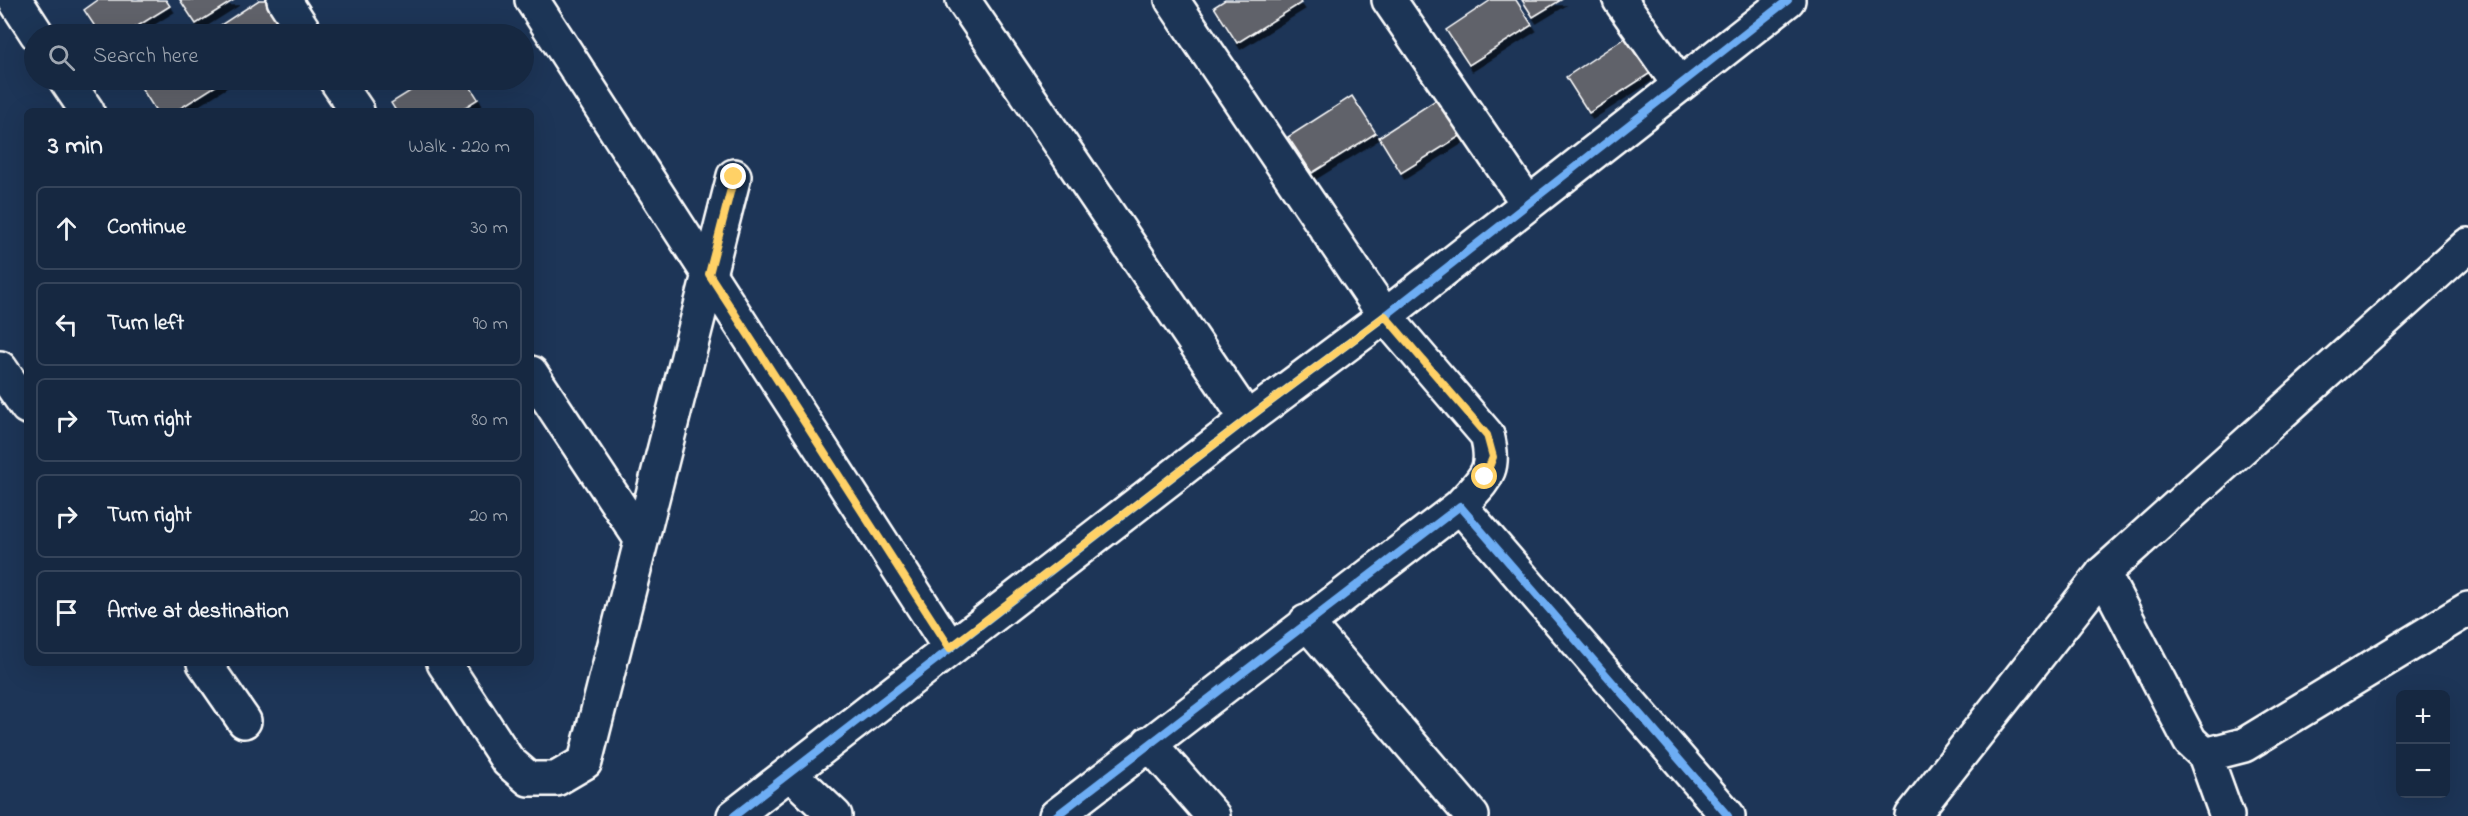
<!DOCTYPE html>
<html lang="en">
<head>
<meta charset="utf-8">
<style>
  :root { --surface:#162841; --page:#23344c; --text:#f1f3f6; --muted:#9ea6b1; --line:#35445a }
  body { margin:0; font-family:"Indie Flower",sans-serif; background:var(--page); color:var(--text) }
  .controls { position:absolute; right:18px; bottom:18px; display:grid; overflow:hidden; border-radius:9px; box-shadow:0 6px 24px #0002 }
  .controls button { width:54px; height:54px; display:grid; place-items:center; padding:0; border:0; border-bottom:2px solid var(--line); background:var(--surface); color:var(--text); font:30px sans-serif }
  .stop { position:absolute; width:18px; height:18px; margin:-14px; border:4px solid #ffd166; border-radius:50%; background:#fff }
  .stop.end { background:#ffd166; border-color:#fff; box-shadow:0 2px 6px #0008 }
  .list { margin:0; padding:0; list-style:none }
  h2 { display:flex; justify-content:space-between; align-items:center; height:78px; margin:0; padding:0 24px; font-size:26px }
  h2 small { font-size:20px; font-weight:400; color:var(--muted) }
  .list li { display:grid; grid-template-columns:39px 1fr auto; gap:18px; align-items:center; box-sizing:border-box; height:84px; margin:0 12px 12px; padding:0 12px; border:2px solid var(--line); border-radius:9px }
  .list b { display:block; font-size:22px; white-space:nowrap }
  .list em { font-size:20px; font-style:normal; color:var(--muted) }
  .icon { flex:none; width:33px; height:33px; fill:none; stroke:currentColor; stroke-width:2; stroke-linecap:round; stroke-linejoin:round }
  .map { position:relative; flex:none; width:2468px; height:816px; overflow:hidden }
  .search { position:absolute; background:var(--surface); box-shadow:0 6px 24px #0002; left:24px; top:24px; width:510px; height:66px; display:flex; align-items:center; gap:15px; box-sizing:border-box; padding:0 21px; border-radius:33px; color:var(--muted); font-size:22px }
  .panel { position:absolute; background:var(--surface); box-shadow:0 6px 24px #0002; left:24px; top:108px; width:510px; height:558px; border-radius:9px }
  .map>svg:first-child { display:block }
  .building { fill:#61626a; stroke:#fff; stroke-width:1.5; filter:url(#shadow) }
  .lines { fill:none; stroke-linecap:round; stroke-linejoin:round }
  .minor-casing { stroke:#fff; stroke-width:38 }
  .tertiary-casing { stroke:#fff; stroke-width:38 }
  .minor { stroke:#1d3557; stroke-width:33 }
  .tertiary { stroke:#1d3557; stroke-width:33 }
  .cycleway-casing { stroke:#1d3557; stroke-width:11 }
  .cycleway { stroke:#6dadf4; stroke-width:8 }
  .route { stroke:#ffd166; stroke-width:8 }
</style>
</head>
<body>
<div class="map">
<svg width="2468" height="816" viewBox="0 0 2468 816">
  <defs>
    <filter id="shadow"><feDropShadow dx="3.5" dy="6" stdDeviation="0" flood-color="#0009"/></filter>
  </defs>
  <rect width="100%" height="100%" fill="#1d3557"/>
  <filter id="ink" filterUnits="userSpaceOnUse"><feTurbulence type="fractalNoise" baseFrequency=".0167" numOctaves="2"/><feDisplacementMap in="SourceGraphic" scale="12" xChannelSelector="R" yChannelSelector="G"/><feConvolveMatrix kernelMatrix="1 2 1 2 8 2 1 2 1" color-interpolation-filters="sRGB"/></filter>
  <g filter="url(#ink)">
    <path class="building" d="M98 0H166L170 6 125 34H100L84 10Z
      M180 0H234L196 24Z
      M259 0H274L293 30 286 34H207Z
      M1225 0H1299L1301 3 1237 43 1214 7Z
      M1491 0H1516L1532 25 1469 65 1446 30Z
      M1522 0H1561L1533 17Z
      M1629 35 1652 72 1589 113 1566 77Z
      M146 80H225L176 111H156L139 84Z
      M428 80H466L478 99 459 111H396L391 103Z
      M1352 96 1376 133 1312 173 1288 137Z
      M1442 96 1465 133 1401 173 1379 137Z"/>
    <g class="lines">
      <g class="minor-casing">
        <path id="minor" d="M15 0 37 34
          M284 0 306 34
          M532 0 950 648
          M963 0 1247 419
          M1172 0 1385 316 1487 435C1497 473 1484 479 1460 506
          M1389 0 1527 202
          M1620 0 1679 84
          M66 80 87 111
          M336 80 357 111
          M0 368 27 407
          M531 373 641 539
          M2103 573 2190 741 2205 755 2244 745 2468 609
          M1306 622 1472 816
          M204 663 244 721
          M444 663 508 761 529 779H556L585 762 734 176
          M1149 743 1213 816
          M2205 755 2227 816
          M790 773 835 816
          M734 816 1247 419 1385 316 1788 0
          M1056 816 1460 506 1728 816"/>
      </g>
      <g class="tertiary-casing">
        <path id="tertiary" d="M1912 816 2103 573 2468 245"/>
      </g>
      <use href="#minor" class="minor"/>
      <use href="#tertiary" class="tertiary"/>
      <g class="cycleway-casing">
        <path id="cycleway" d="M734 816 1247 419 1385 316 1788 0
          M1056 816 1460 506 1728 816"/>
      </g>
      <use href="#cycleway" class="cycleway"/>
    </g>
  </g>
  <g class="lines" filter="url(#ink)">
    <path class="route" d="M734 177 709 274 950 648 1247 419 1385 316 1487 435 1493 457 1485 477"/>
  </g>
</svg>
<div class="controls">
<button>+</button>
<button>−</button>
</div>
<div class="stop" style="left:1485px;top:477px"></div>
<div class="stop end" style="left:734px;top:177px"></div>
<div class="search"><svg class="icon" aria-label="search" viewBox="0 0 24 24"><circle cx="10" cy="10" r="6"/><path d="M15 15l6 6"/></svg>Search here</div>
<section class="panel">
<h2>3 min<small>Walk · 220 m</small></h2>
<ul class="list">
<li><svg class="icon" aria-label="ahead" viewBox="0 0 24 24"><path d="M12 20V5M6 11l6-6 6 6"/></svg><div><b>Continue</b></div><em>30 m</em></li>
<li><svg class="icon" aria-label="left" viewBox="0 0 24 24"><path d="M17 20v-9H6M10 6l-5 5 5 5"/></svg><div><b>Turn left</b></div><em>90 m</em></li>
<li><svg class="icon" aria-label="right" viewBox="0 0 24 24"><path d="M7 20v-9h11M14 6l5 5-5 5"/></svg><div><b>Turn right</b></div><em>80 m</em></li>
<li><svg class="icon" aria-label="right" viewBox="0 0 24 24"><path d="M7 20v-9h11M14 6l5 5-5 5"/></svg><div><b>Turn right</b></div><em>20 m</em></li>
<li><svg class="icon" aria-label="arrive" viewBox="0 0 24 24"><path d="M6 21V4h12l-3 4 3 4H6"/></svg><div><b>Arrive at destination</b></div></li>
</ul>
</section>
</div>
</body>
</html>
